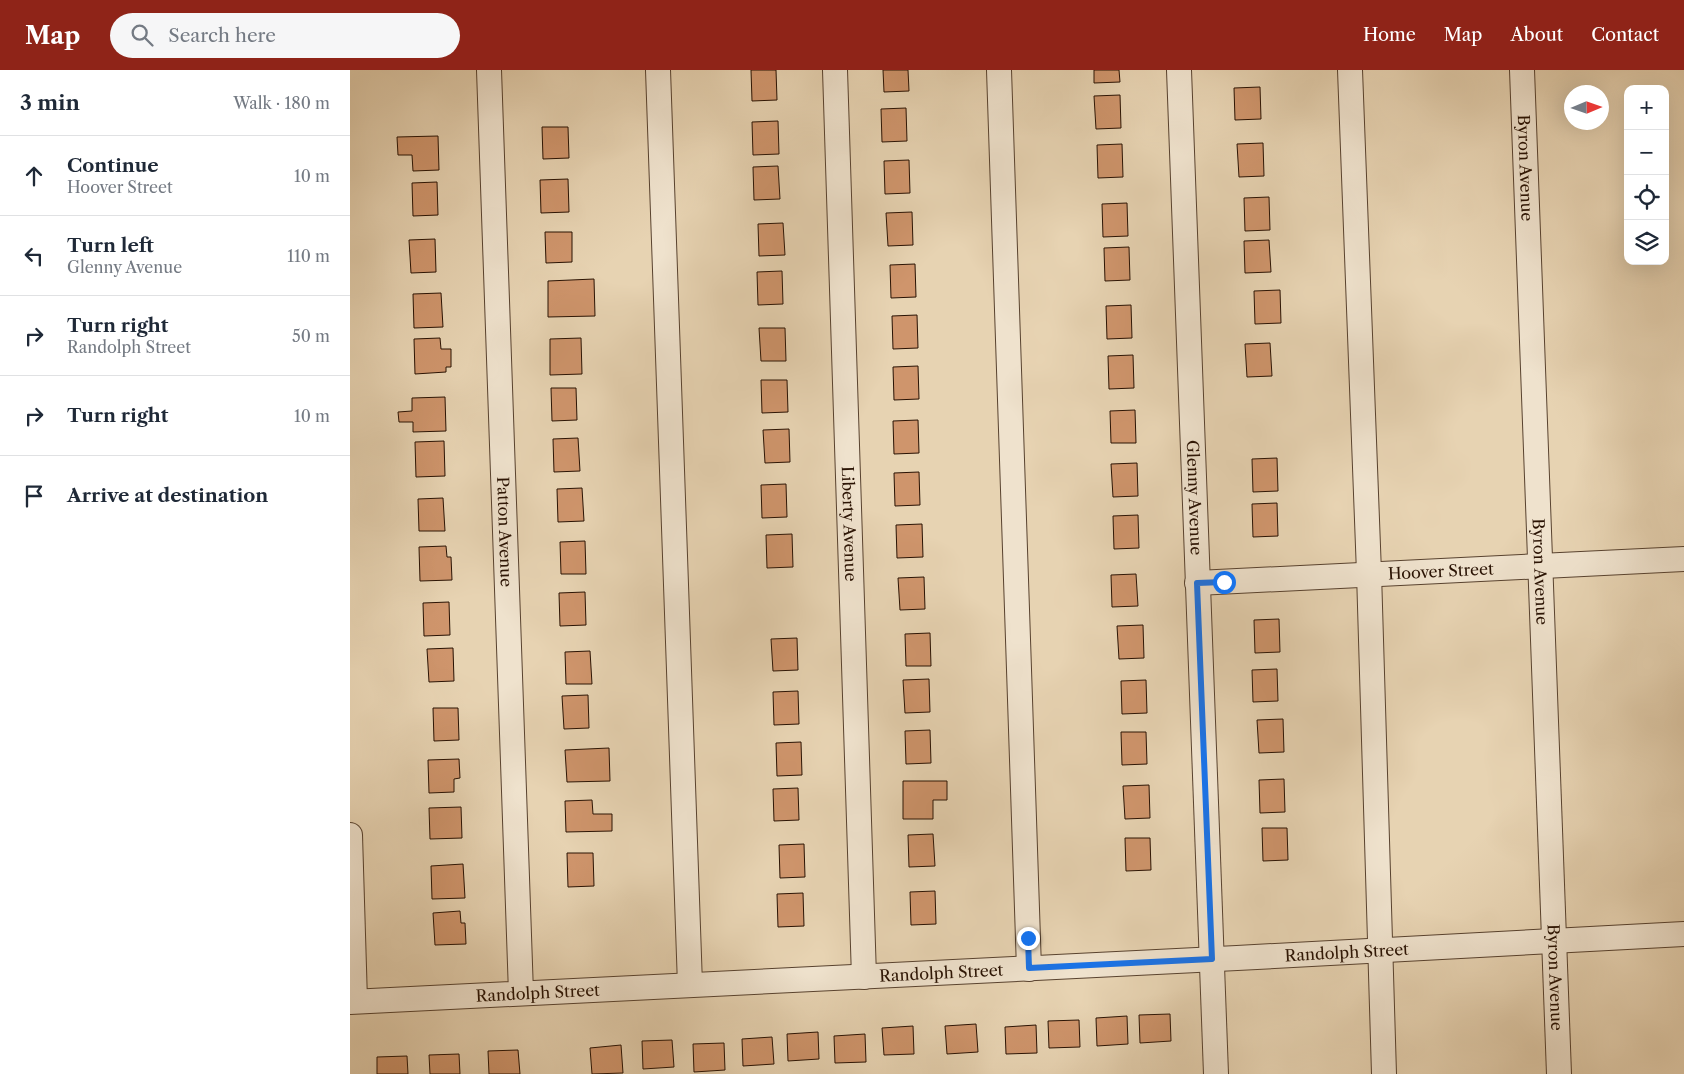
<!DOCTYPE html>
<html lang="en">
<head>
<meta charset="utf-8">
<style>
  :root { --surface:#fff; --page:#f6f6f7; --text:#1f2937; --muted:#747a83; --line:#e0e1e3; --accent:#8f2418 }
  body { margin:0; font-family:"Libre Caslon Text",serif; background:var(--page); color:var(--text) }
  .controls { position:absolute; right:15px; top:15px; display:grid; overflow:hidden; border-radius:10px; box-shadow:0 5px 20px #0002 }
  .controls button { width:45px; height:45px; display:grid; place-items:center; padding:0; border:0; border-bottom:1px solid var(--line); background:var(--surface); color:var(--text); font:25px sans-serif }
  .compass { position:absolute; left:1214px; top:15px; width:45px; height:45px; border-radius:50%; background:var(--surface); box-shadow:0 5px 20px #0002; rotate:88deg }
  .stop { position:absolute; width:15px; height:15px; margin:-11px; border:4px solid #1a73e8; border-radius:50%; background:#fff }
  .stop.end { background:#1a73e8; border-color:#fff; box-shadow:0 1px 5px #0008 }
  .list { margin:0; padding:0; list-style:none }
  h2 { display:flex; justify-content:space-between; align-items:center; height:65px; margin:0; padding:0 20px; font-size:21px }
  h2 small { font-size:16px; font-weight:400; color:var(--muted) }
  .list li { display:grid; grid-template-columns:32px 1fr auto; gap:15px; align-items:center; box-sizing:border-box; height:80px; padding:0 20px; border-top:1px solid var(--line) }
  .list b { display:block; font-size:19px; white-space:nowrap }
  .list p { margin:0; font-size:16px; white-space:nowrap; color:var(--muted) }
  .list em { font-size:16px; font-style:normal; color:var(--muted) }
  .icon { flex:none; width:28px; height:28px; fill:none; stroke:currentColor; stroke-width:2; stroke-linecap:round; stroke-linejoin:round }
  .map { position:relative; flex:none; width:1334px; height:1004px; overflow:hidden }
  header { display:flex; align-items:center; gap:30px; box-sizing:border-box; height:70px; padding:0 25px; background:var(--accent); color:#fff }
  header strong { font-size:24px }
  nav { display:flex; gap:28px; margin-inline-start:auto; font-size:18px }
  .search { width:350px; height:45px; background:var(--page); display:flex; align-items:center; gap:12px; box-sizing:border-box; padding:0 18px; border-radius:28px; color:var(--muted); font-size:19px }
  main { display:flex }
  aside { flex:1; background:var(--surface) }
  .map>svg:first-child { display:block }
  .building { fill:#cf956c; stroke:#291203 }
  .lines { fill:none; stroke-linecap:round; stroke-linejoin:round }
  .minor-casing { stroke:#58422f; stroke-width:26 }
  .minor { stroke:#efe2cd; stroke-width:24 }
  .route { stroke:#1a73e8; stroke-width:6 }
  .labels { text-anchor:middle; stroke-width:5; stroke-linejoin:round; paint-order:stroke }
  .street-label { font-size:16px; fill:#291203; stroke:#efe2cd }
</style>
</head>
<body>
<header>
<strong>Map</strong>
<div class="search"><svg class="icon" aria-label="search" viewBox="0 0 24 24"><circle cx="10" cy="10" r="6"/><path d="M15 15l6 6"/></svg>Search here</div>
<nav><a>Home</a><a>Map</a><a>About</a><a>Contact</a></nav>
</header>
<main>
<aside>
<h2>3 min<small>Walk · 180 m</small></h2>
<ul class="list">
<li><svg class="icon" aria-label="ahead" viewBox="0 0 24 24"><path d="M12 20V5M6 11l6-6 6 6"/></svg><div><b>Continue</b><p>Hoover Street</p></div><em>10 m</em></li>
<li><svg class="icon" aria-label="left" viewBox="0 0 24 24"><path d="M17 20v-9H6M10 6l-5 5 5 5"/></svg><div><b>Turn left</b><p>Glenny Avenue</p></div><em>110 m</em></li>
<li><svg class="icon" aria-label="right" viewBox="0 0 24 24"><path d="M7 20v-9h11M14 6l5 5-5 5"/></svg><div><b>Turn right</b><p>Randolph Street</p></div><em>50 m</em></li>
<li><svg class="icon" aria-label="right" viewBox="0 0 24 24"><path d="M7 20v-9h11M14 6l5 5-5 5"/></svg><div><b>Turn right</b></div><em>10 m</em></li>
<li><svg class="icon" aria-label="arrive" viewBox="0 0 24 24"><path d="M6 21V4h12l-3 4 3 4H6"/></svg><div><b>Arrive at destination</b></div></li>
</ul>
</aside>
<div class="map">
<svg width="1334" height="1004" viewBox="0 0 1334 1004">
  <rect width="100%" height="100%" fill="#e7d3b2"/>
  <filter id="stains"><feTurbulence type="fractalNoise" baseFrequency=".004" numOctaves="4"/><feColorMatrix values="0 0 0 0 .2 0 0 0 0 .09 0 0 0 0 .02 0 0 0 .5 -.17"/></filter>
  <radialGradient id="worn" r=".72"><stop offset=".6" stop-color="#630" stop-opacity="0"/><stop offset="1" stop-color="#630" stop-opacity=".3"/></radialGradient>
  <path class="building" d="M401 0H426L427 30 402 31Z
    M533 0H558L559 21 534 22Z
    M744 0H769L770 12 744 13Z
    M910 17 911 49 885 50 884 18Z
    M770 25 771 58 746 59 744 26Z
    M556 38 557 71 532 72 531 39Z
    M428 51 429 84 403 85 402 52Z
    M192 57H218L219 88 193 89Z
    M88 66 89 100 63 101 62 85H48L47 67Z
    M913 73 914 106 889 107 887 74Z
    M772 74 773 107 748 108 747 75Z
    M559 90 560 123 535 124 534 91Z
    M428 96 430 129 404 130 403 97Z
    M218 109 219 142 191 143 190 110Z
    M87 112 88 145 63 146 62 113Z
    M919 127 920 160 895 161 894 128Z
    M777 133 778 166 753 167 752 134Z
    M562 142 563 175 538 176 536 143Z
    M433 153 435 185 409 186 408 154Z
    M195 162H222V192L196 193Z
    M85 169 86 202 61 203 59 170Z
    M919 170 921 202 895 203 894 171Z
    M779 177 780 210 755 211 754 178Z
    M565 194 566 227 541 228 540 195Z
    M432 201 433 234 408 235 407 202Z
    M244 209 245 246 198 247V211Z
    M930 220 931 253 905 254 904 221Z
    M91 223 93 257 64 258 63 224Z
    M781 235 782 268 757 269 756 236Z
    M567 245 568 278 543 279 542 246Z
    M409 258H435L436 291H411Z
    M90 268 91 279H101V297H96V302L65 304 64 269Z
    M231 268 232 304 200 305V269Z
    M920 273 922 306 897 307 895 274Z
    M783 285 784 318 759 319 758 286Z
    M568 296 569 329 544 330 543 297Z
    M411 310H437L438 342 412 343Z
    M201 318H226L227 350 202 351Z
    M95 327 96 361 63 362V352H49L48 342 62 341V328Z
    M785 340 786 373H761L760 341Z
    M568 350 569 383 544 384 543 351Z
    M439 359 440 392 415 393 413 360Z
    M228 368 230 401 204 402 203 369Z
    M94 371 95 406 66 407 65 372Z
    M927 388 928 421 903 422 902 389Z
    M787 393 788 426 763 427 761 394Z
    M569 402 570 435 545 436 544 403Z
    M436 414 437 447 412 448 411 415Z
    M232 418 234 451 208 452 207 419Z
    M93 428 95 461H69L68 429Z
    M927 433 928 466 903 467 902 434Z
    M788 445 789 478 764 479 763 446Z
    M572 454 573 487 547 488 546 455Z
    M442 464 443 497 417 498 416 465Z
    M235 471 236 504H211L210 472Z
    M96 476 97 487H101L102 510 70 511 69 477Z
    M786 504 788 536 762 537 761 505Z
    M574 507 575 539 550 540 548 508Z
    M235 522 236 555 210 556 209 523Z
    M99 532 100 565 74 566 73 533Z
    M929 549 930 582 905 583 904 550Z
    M793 555 794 588 769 589 767 556Z
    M580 563 581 596H556L555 564Z
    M447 568 448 600 423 601 421 569Z
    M103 578 104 611 79 612 77 579Z
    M240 581 242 614H216L215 582Z
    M927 599 928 631 903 632 902 600Z
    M579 609 580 642 555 643 553 610Z
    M796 610 797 643 772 644 771 611Z
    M448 621 449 654 424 655 423 622Z
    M238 625 239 658 214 659 212 626Z
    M83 638H108L109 670 84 671Z
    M933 649 934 682 909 683 907 650Z
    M580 660 581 693 556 694 555 661Z
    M771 662H796L797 694 772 695Z
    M451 672 452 705 427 706 426 673Z
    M259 678 260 711 217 712 215 680Z
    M109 689 110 708 104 709V722L79 723 78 690Z
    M934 709 935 742 910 743 909 710Z
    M553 711H597V730H583V749H553Z
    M799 715 800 748 775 749 773 716Z
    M448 718 449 750 424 751 423 719Z
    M242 730 243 744H262V761L216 762 215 731Z
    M111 737 112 768 80 769 79 738Z
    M912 758H937L938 790 913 791Z
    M583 764 585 796 559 797 558 765Z
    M775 768H800L801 800 776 801Z
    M454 774 455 807 430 808 429 775Z
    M217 783H243L244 816 218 817Z
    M113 794 115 828 82 829 81 796Z
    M585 821 586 854 561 855 560 822Z
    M453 823 454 856 428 857 427 824Z
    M110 841 111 853H115L116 874 85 875 83 843Z
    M820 944 821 971 790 973 789 945Z
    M777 946 778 974 747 976 746 948Z
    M729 950 730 977 699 978 698 951Z
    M626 954 628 982 597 984 595 956Z
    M686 955 687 983 656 984 655 957Z
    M563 956 564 984 534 985 532 958Z
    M468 962 469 989 438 991 437 964Z
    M515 964 516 992 485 993 484 966Z
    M422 967 424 994 393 996 392 969Z
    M322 970 324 997 293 999 292 971Z
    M374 973 375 1000 344 1002 343 974Z
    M271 975 273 1003 242 1004 240 978Z
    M168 980 170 1004H139L138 981Z
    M109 984 110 1004H80L79 985Z
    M57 986 58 1004H27V987Z"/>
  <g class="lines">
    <g class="minor-casing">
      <g id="minor">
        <path id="s1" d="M139 0 171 923"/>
        <path d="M308 0 340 915"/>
        <path id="s2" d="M485 0 514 907"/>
        <path d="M649 0 679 899"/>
        <path id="s3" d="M829 0 866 1004"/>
        <path d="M1000 0 1019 503 1034 1004"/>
        <path id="s4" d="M1172 0 1209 1004"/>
        <path id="s5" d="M847 513 1334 489"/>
        <path d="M0 765 5 931"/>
        <path id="s6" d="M0 932 887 888 1334 864"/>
      </g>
    </g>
    <use href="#minor" class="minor"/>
  </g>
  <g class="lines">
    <path class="route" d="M678 868 679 898 862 889 847 513 874 512"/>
  </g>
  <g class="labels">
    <g class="street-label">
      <text dy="6" stroke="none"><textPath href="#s4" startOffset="98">Byron Avenue</textPath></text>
      <text dy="6" stroke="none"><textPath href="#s3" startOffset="428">Glenny Avenue</textPath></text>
      <text dy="6" stroke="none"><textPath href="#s2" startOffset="454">Liberty Avenue</textPath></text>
      <text dy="6" stroke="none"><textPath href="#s1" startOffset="462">Patton Avenue</textPath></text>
      <text dy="6" stroke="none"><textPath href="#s5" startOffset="244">Hoover Street</textPath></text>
      <text dy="6" stroke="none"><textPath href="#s4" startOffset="502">Byron Avenue</textPath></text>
      <text dy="6" stroke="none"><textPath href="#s6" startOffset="998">Randolph Street</textPath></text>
      <text dy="6" stroke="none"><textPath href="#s6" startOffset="592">Randolph Street</textPath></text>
      <text dy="6" stroke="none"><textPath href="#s4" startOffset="908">Byron Avenue</textPath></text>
      <text dy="6" stroke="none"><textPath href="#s6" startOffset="188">Randolph Street</textPath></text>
    </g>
  </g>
  <rect width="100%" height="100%" filter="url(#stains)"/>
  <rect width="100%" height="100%" fill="url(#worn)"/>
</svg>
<div class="controls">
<button>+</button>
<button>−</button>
<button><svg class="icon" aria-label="locate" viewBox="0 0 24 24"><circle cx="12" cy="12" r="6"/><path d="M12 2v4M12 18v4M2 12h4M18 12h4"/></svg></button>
<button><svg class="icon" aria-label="layers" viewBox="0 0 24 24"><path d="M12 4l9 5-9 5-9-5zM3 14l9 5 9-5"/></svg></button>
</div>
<svg class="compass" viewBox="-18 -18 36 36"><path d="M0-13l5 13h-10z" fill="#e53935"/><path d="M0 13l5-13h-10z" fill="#747a83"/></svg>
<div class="stop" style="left:874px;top:512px"></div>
<div class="stop end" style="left:678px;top:868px"></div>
</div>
</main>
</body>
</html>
